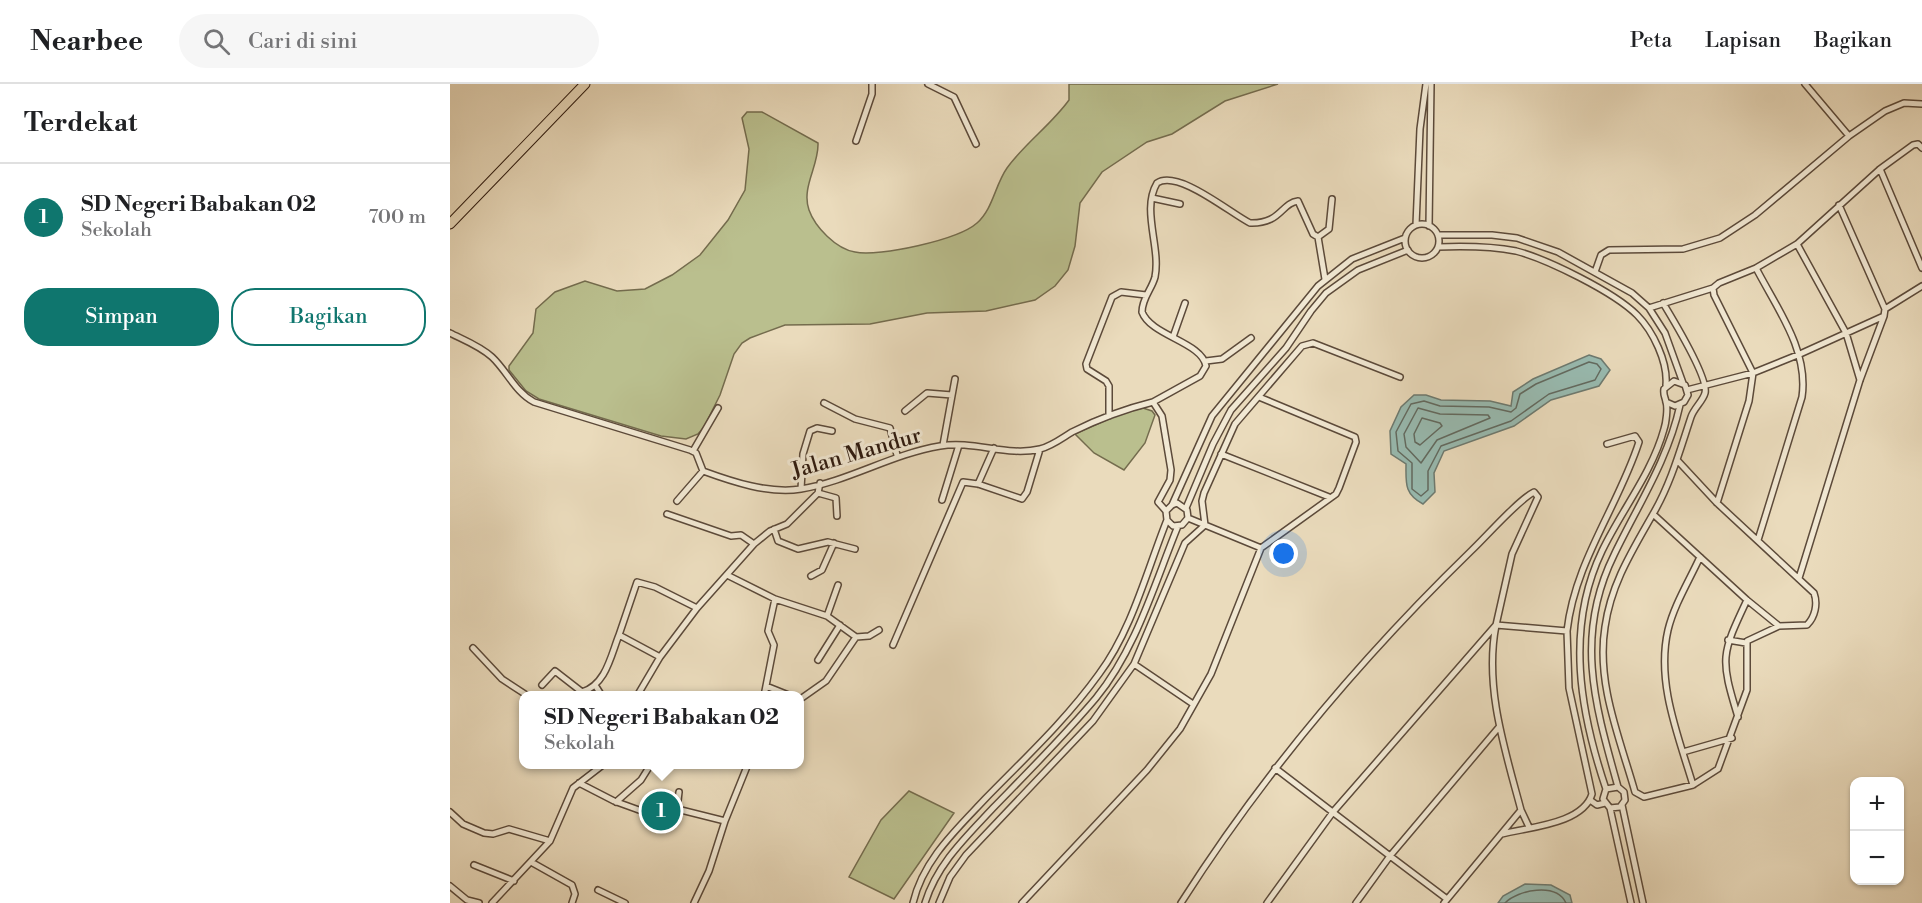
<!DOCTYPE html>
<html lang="id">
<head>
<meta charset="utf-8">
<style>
  :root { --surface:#fff; --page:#f6f6f6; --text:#202124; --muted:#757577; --line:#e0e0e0; --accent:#0f766e }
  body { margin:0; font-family:"Libre Bodoni",serif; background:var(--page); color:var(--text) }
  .controls { position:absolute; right:18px; bottom:18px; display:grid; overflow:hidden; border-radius:12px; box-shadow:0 2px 4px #0004 }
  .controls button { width:54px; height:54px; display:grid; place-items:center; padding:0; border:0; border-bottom:2px solid var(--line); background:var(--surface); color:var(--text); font:30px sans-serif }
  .you { position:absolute; left:834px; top:470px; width:21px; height:21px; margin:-15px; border:4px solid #fff; border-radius:50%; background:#1a73e8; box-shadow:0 0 0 9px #1a73e833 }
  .badge { display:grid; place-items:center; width:39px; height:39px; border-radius:50%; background:var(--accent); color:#fff; font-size:20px; font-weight:700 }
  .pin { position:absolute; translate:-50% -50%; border:3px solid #fff; box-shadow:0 2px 6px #0006 }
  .popup { position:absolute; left:69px; top:607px; width:285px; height:78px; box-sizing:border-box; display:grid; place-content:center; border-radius:12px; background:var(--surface); filter:drop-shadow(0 2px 4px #0005); font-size:20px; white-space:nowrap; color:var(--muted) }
  .popup b { font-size:22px; color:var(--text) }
  .popup::after { content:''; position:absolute; left:50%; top:100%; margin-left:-12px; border:12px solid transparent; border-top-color:var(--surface) }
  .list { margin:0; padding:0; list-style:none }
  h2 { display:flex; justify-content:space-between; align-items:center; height:78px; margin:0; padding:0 24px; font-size:26px }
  h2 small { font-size:20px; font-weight:400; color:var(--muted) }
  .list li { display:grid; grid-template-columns:39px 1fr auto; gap:18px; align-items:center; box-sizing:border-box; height:108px; padding:0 24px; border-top:2px solid var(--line) }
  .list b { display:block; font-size:22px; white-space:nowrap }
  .list p { margin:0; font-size:20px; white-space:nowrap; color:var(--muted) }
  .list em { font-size:20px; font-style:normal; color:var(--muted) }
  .actions { display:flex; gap:12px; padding:18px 24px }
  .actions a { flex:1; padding:14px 0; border:2px solid var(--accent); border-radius:24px; text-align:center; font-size:21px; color:var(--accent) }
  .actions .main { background:var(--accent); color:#fff }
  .icon { flex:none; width:33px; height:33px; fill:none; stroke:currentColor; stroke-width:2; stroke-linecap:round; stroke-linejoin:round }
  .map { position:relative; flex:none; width:1472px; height:819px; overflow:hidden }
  header { display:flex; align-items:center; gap:36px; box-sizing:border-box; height:84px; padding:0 30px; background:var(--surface); border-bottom:2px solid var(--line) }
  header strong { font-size:28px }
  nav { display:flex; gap:33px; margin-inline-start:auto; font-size:21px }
  .search { width:420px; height:54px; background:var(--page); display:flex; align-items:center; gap:15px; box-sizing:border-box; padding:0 21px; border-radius:33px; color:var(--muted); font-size:22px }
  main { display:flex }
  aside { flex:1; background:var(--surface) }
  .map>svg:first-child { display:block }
  .green { fill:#babf8e; stroke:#746c4e; stroke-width:1.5 }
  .water { fill:#98bbb1; stroke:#6d7a70; stroke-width:1.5 }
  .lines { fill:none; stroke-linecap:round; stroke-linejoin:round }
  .shore { stroke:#626a60; stroke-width:1.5 }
  .minor-casing { stroke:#5c4a3a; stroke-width:8 }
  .primary-casing { stroke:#2d190e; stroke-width:11 }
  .minor { stroke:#f1e8d3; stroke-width:5 }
  .primary { stroke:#eadbbc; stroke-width:9 }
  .labels { text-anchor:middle; stroke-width:6; stroke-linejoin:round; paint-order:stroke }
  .street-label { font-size:22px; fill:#2d190e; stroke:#f1e8d3 }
</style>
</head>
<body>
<header>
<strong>Nearbee</strong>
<div class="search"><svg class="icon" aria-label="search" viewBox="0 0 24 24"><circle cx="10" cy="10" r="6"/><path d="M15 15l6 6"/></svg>Cari di sini</div>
<nav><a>Peta</a><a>Lapisan</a><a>Bagikan</a></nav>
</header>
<main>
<aside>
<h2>Terdekat<small></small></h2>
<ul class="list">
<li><span class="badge">1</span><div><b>SD Negeri Babakan 02</b><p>Sekolah</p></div><em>700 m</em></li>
</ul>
<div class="actions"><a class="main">Simpan</a><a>Bagikan</a></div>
</aside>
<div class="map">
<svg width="1472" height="819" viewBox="0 0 1472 819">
  <rect width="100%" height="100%" fill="#eadbbc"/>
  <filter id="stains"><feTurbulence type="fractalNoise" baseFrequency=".00333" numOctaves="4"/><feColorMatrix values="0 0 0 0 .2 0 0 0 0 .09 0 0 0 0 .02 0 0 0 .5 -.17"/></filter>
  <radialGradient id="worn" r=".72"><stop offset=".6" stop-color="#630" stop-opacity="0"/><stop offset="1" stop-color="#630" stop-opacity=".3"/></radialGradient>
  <path class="green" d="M619 0H828L775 17 722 50 697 58 652 88 630 119 625 162 618 186 605 202 585 216 536 227 477 229 420 240 335 241 300 254 292 259 284 270 270 311 254 343 248 350 236 355 211 352 89 315 76 307 59 286V282L83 249 86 225 105 208 135 197 167 207 195 205 222 191 250 171 278 136 295 106 299 65 292 34 297 28H312L368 59C369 82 351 103 359 126 365 143 386 165 405 168 429 173 508 156 527 139 543 125 545 101 557 84 575 59 601 41 619 16Z
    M693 324 702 327 705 331 695 359 674 386 644 369 625 350 672 329Z
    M459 707 504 729 444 815 399 793 431 736Z"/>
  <path class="water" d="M1139 271 1151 275 1160 286 1149 302 1101 316 1064 342 994 367 984 389 985 408 973 420C954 410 956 399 956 380L941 370 940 347 951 323 964 311H976L991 316 1040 317 1061 322 1063 308 1083 295Z
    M1075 800 1101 801 1120 811 1122 819H1048L1053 812Z"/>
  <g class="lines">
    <path class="shore" d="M1139 278 1147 280 1151 285 1145 296 1099 310 1061 337 991 362 978 387V406L971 412 962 405V379L948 367 946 348 961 320 974 317 990 322 1039 323 1061 328 1066 324 1070 310 1086 300Z
      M968 324 990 330 1038 331 1040 334 987 356 971 379 956 363 954 350Z
      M972 334 990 339 992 342 970 361 965 358 964 350Z
      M1055 819C1068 806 1106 798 1116 819"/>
    <g class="minor-casing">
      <path id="minor" d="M478 0 504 13 526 60
        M1355 0 1399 52
        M406 57 422 10V0
        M1430 85 1472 184
        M702 114 730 120
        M1389 121 1435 225
        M955 157a17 17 0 1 1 34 0a17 17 0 1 1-34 0Z
        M966 141 970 45 976 0
        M979 142 981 0
        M988 151H1042L1067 154 1108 168 1182 209 1199 224 1215 249 1233 299
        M868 153 875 195
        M1347 160 1396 249 1410 296
        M988 163C1014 162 1040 162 1066 167 1097 175 1164 208 1187 231 1203 247 1218 278 1216 301
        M1306 184C1326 223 1359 266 1352 313L1308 456
        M1145 188 1151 171 1159 166 1233 165 1270 154 1305 131 1399 52 1435 27 1454 19 1472 20
        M1213 219C1222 234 1259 294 1255 309 1253 317 1244 324 1241 333 1230 366 1221 399 1203 430 1182 467 1161 500 1155 543 1146 599 1170 655 1185 708L1194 713 1243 701 1268 685 1297 606V557L1329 542 1357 541C1365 533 1368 520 1364 509L1267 419 1228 377
        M1199 224 1263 204
        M0 249C14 256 30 262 42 273 57 287 65 308 84 318L240 366 246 369 253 387C283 398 319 410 351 405 399 397 442 370 490 362 524 356 557 373 590 365 602 362 612 354 622 348 648 335 675 325 703 318L712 332 721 386 720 396 708 418 716 427
        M723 253 735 219
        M756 277 772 275 801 254
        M1237 306 1303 289 1350 270 1434 232 1435 225 1472 202
        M703 318 750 292 756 282C752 258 701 252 692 228 692 214 702 205 705 193 711 163 691 126 707 99 728 85 780 129 800 139 831 140 831 119 848 117L863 150 868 153 879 145 882 115
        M374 319 405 335 440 344 447 371
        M455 327 477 309 502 311
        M659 332V302L656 297 637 285 636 280 662 213 671 208 696 211
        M493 361 505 295
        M243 367 268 324
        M771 370 879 413
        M528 400 544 364
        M351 405 353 370 360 347 367 344 382 347
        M368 409 386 414 387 432
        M492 416 509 361
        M227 417 253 387
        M1267 419 1299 317 1303 289 1264 211 1263 204 1269 199 1306 184 1347 160 1430 85 1463 61 1468 60 1472 64
        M722 421 762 332 868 202 902 175 955 154
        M736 424 763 360 781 326 836 264 861 227 876 209 908 186 958 166
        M217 430 281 452 291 451 304 460
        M1203 430 1297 516 1329 542
        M738 434 811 464
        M324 445 328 457 348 465 378 458 405 465
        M277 491 325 515 318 547 324 561 314 612
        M361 492 372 486 384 459
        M1349 494 1410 296 1434 232
        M325 515 377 532 406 553 419 552 429 546
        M377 532 388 501
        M1117 547C1125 477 1168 423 1189 358L1185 352 1157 360
        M169 551 187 498 205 503 247 524
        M1278 556 1296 559
        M443 561 513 398 528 400 572 415 577 408 590 365
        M23 564 52 595 78 612
        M368 576 390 541
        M684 580 735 459 755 441 752 417 754 409 785 340 852 262 863 259 950 293
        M92 601 105 587 132 608C156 601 161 571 169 551L210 573
        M145 601 152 612
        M316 602 341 612
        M187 612 210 573 247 524 304 460 320 447 337 440 368 409 370 399
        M349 616 376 597 406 553
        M1288 633C1270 574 1271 571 1297 516
        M1233 668 1282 654
        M825 684 940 772 906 819
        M129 699 164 717 200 730
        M1243 701C1228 651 1206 598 1218 546 1224 521 1239 497 1250 473
        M1168 703C1145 621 1124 552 1164 471 1188 421 1218 376 1230 321
        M1156 705C1130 628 1115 544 1152 467 1171 427 1202 389 1214 345 1216 339 1218 324 1216 318 1215 312 1213 311 1214 305L1224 297 1235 301 1238 311 1234 318 1225 322 1216 318
        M229 708 227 725 275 737
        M1140 716 1147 721 1155 719
        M166 718 191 696 201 680
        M1172 721 1193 819
        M1160 724 1170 723 1175 716 1174 708 1168 703 1156 705 1153 715 1160 724 1181 819
        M1071 726 1079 743
        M0 728 13 740 34 749 43 750 59 745 100 757
        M81 778 122 801 125 810 122 819
        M24 781 64 797
        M0 802 17 816 29 819
        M148 806 175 819
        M997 815 940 772 1049 643
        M42 819 100 757 123 704 154 680
        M244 819 259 787 275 737 298 680
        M463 819C473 776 506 746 535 715 574 675 616 636 649 590 682 546 697 486 717 436L716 427 722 421 727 419 737 426 738 434 732 441 723 442 717 436
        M475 819C487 780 516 753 543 724 578 688 614 652 646 614 686 565 704 501 728 442
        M489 819 500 793 516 771 643 637 684 580 743 620
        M572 819 697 686 730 645 761 590 811 464 886 410 889 404 906 358 905 353 809 313
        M731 819C813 690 911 574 1021 467 1036 453 1068 416 1084 408L1088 413 1062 470 1046 541 1117 547 1119 604 1142 710C1133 740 1079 743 1052 750
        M817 819 883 728 1046 541C1034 603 1055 666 1071 726L994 819"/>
    </g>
    <g class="primary-casing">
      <path id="primary" d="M0 140 135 0"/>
    </g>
    <use href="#minor" class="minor"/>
    <use href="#primary" class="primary"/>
  </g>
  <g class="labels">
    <g class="street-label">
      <text transform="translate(406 368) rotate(-16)" y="8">Jalan Mandur</text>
    </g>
  </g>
  <rect width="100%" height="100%" filter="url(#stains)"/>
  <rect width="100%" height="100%" fill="url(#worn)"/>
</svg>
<div class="controls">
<button>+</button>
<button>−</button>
</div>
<div class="you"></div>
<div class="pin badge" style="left:211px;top:727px">1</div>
<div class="popup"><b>SD Negeri Babakan 02</b>Sekolah</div>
</div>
</main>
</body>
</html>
